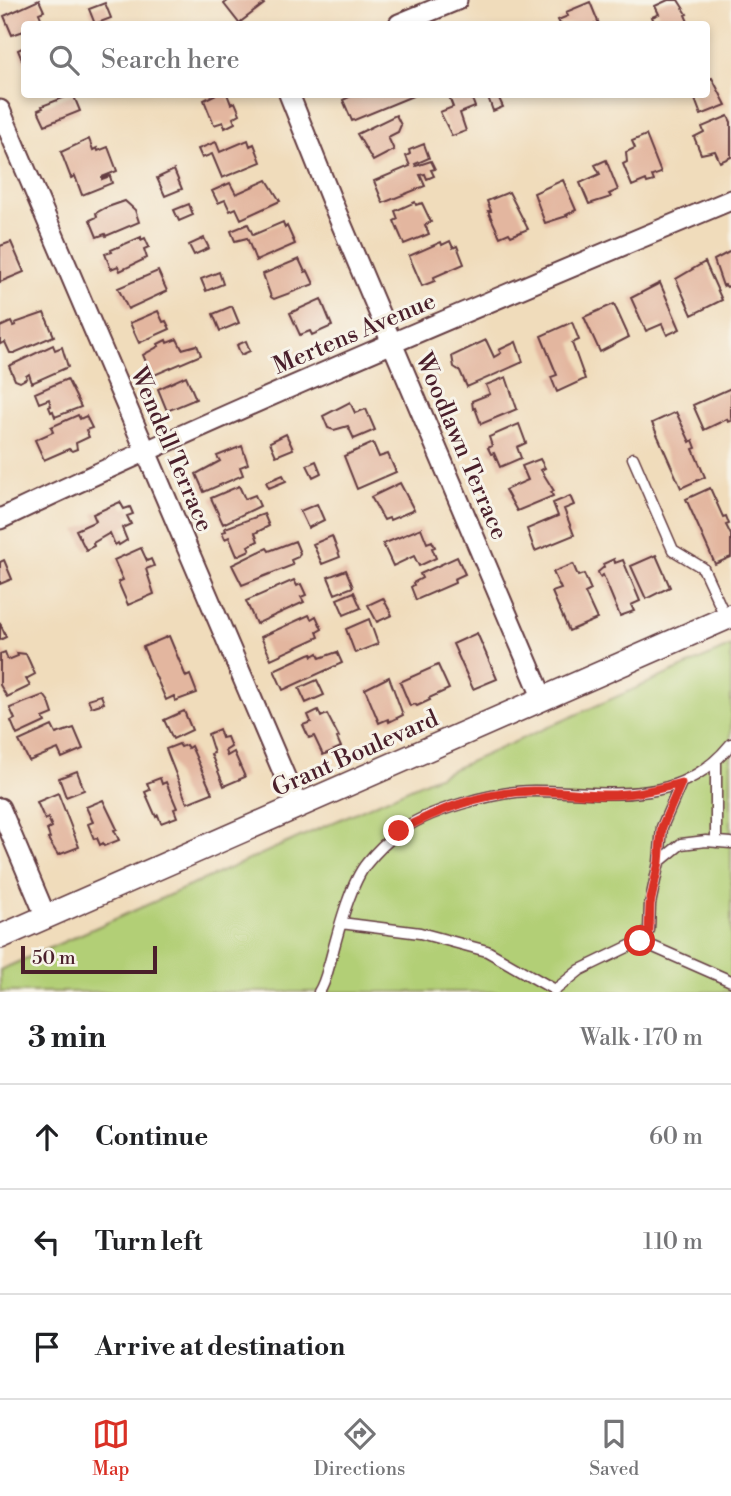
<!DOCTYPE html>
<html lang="en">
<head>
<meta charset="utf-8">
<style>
  :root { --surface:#fff; --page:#f2f2f2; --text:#202124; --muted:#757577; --line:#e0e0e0; --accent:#d93025 }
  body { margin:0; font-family:"Libre Bodoni",serif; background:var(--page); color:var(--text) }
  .scale { position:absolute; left:21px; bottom:18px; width:136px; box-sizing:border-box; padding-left:7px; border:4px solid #4a1f2b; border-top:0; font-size:19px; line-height:24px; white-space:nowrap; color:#4a1f2b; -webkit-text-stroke:5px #f7f3e8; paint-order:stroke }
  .stop { position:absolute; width:21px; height:21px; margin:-16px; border:5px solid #d93025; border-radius:50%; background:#fff }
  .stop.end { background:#d93025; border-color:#fff; box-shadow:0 2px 7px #0008 }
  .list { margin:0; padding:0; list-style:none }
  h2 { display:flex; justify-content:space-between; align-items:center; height:91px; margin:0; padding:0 28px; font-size:30px }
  h2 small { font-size:23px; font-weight:400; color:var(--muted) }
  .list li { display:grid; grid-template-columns:46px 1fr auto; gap:21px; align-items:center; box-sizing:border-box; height:105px; padding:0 28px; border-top:2px solid var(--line) }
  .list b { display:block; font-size:26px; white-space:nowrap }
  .list em { font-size:23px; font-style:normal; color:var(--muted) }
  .icon { flex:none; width:38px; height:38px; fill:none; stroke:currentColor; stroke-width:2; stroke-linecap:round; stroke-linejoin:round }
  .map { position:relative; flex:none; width:731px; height:992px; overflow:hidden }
  .search { position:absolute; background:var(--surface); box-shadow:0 4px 10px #0003; left:21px; right:21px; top:21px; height:77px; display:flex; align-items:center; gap:18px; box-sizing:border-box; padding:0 24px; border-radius:7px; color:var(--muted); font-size:26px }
  .sheet { height:406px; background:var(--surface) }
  nav { display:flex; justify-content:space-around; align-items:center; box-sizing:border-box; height:98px; border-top:2px solid var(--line); background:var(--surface); font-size:19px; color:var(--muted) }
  nav a { display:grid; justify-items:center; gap:4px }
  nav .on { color:var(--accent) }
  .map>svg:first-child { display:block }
  .green { fill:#b2cf76; stroke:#7e7750; stroke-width:2 }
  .building { fill:#e3b69f }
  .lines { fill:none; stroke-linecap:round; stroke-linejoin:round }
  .service-casing { stroke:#633b41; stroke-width:13 }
  .minor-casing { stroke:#633b41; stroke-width:23 }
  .tertiary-casing { stroke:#633b41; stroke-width:26 }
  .service { stroke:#fff; stroke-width:10 }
  .minor { stroke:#fff; stroke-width:19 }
  .tertiary { stroke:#fff; stroke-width:23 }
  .route { stroke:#d93025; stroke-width:9 }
  .labels { text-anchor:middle; stroke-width:6; stroke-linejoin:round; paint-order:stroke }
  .street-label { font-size:24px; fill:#4a1f2b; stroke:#f7f3e8 }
</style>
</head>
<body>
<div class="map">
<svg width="731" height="992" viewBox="0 0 731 992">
  <rect width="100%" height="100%" fill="#f7f3e8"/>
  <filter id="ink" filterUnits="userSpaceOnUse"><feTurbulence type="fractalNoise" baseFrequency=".0143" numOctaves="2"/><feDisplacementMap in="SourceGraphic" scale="14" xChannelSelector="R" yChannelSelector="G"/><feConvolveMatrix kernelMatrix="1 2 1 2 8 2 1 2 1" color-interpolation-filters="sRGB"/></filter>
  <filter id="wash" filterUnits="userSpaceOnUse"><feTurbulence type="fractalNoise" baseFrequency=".00686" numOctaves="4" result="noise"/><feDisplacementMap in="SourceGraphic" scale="28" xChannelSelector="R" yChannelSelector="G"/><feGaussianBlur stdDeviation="1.57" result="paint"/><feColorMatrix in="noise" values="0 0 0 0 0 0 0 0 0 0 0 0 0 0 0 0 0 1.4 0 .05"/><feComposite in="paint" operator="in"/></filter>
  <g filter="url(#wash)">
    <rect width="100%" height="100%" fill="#f0dcbb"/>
    <path class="green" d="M731 646V992H0V970Z"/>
    <g id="blocks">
      <path class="building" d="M39 0 44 11 39 13 43 23 24 24V31L12 35 4 16Z
        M229 0H261L264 4 239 23 224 4Z
        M668 0H678L687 14 685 15 689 24H655L652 17 659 14 655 6Z
        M590 2 599 24H560L558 20 568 16 566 12Z
        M105 3 111 18 95 24 89 9Z
        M24 47V65L18 50Z
        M712 78 726 105 701 115 693 94H706V80Z
        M73 94 80 111 45 125 38 110 43 108 42 106Z
        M216 94H227L231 104 235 102 240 114 233 118 235 123 225 128 223 122 214 125 204 100Z
        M355 94H415V95L352 121 343 100Z
        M448 94H475L476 97 472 99 475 107 460 113 466 131 452 136 440 112 453 107Z
        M487 94H497L503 107 493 111Z
        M396 115 401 125 398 132 388 137 394 150 373 161 357 134Z
        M728 116 731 122V157L720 162 715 151 701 154 694 137 704 132 702 127Z
        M646 135 661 173 652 176 654 181 647 183 646 180 632 186 623 164 627 162 626 152 635 148 632 141Z
        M89 139 93 150 97 148 98 151 108 147 117 171 102 177V179L110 176 112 183 82 195 75 176 71 178 61 152Z
        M248 140 250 146 254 144 261 162 222 178 212 154 202 158 198 149 216 142 220 152Z
        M424 144 429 158 415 164 416 166 431 161 435 169 431 170 434 176 427 179 425 174 420 175 425 186 383 203 374 181 410 166 406 156 410 154 409 150Z
        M606 160 618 190 609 194 611 197 589 204 580 183 600 174 595 165Z
        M174 170 182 189 165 196 157 178Z
        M267 180 280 201 241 219 236 208 230 211 225 200 218 203 212 191 230 183 236 194Z
        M563 180 576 210 566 215 567 216 545 223 534 193Z
        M509 192 528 229 511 236 509 233 500 237 488 211H491L487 201Z
        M125 201 135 210 139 222 106 236 105 234 97 237 90 220 97 217 96 213 105 208Z
        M415 202 416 205 422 203 431 222 425 225 429 234 404 244 394 221 398 219 395 211Z
        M189 204 193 215 179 221 174 210Z
        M283 222 285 228 287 226 295 244 256 261 247 238 235 241 231 231 248 224 253 235Z
        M141 237V240L145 238 149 247 144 249 147 258 120 271 118 266 111 269 105 254 112 252 111 250Z
        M204 238 209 248 194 255 189 245Z
        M450 241 453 248 457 246 464 264 434 277 435 281 422 286 409 256 441 242 442 245Z
        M11 242 24 272 0 282V246Z
        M731 251V285L727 287 725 285 723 286 714 260Z
        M299 259 305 272 308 271 314 284 274 299 271 297 263 274Z
        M705 262 722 300 692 315 676 279Z
        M158 271 167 291 128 309 118 288Z
        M219 272 223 284 206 291 201 279Z
        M660 283 680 329 667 335 662 324 646 331 631 298Z
        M321 299 332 326 312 335 310 331 300 335 290 313Z
        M614 304 629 337 600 352 584 317Z
        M232 306 239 323 220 331 213 314Z
        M158 311 163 322 166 321 170 329 139 343 130 323Z
        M44 313 54 336 14 353H10L5 342 0 344V327L11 322 13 326 16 325 15 323Z
        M572 322 579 340 572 343 585 379 557 392 551 377 557 375 541 336Z
        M177 339 182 349 197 345 201 355 152 376 143 355 159 346 158 344 166 340 167 343Z
        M486 340 494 357 501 353 499 350 516 342 523 362 467 387 460 371 454 367 452 356Z
        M246 341 250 351 241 355 237 345Z
        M53 345 55 350 62 347 68 367 32 383 29 374 26 376 27 378 20 382 15 380 9 366Z
        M186 376 196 399 167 411 158 389Z
        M506 377 517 409 481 424 475 408 473 409 472 401 490 394 486 385Z
        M67 379 81 407 55 417 53 411 51 412 49 407 51 406 49 399 39 403 35 393Z
        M731 388V421L728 422 727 419 704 430 693 405Z
        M350 402 355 413 366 409 375 430 354 439 348 426 334 430 328 428 323 416Z
        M676 412 690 442 693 440 696 448 693 449 705 477 681 488 652 423Z
        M78 415 80 419 86 416 92 428 86 430 89 437 76 443 77 449 72 451 69 449 44 460 35 440 53 432 51 427Z
        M519 424 526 443 517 447 521 458 500 467 494 453 491 454 488 448 492 446 489 437Z
        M286 434 293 449 276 456 270 442Z
        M373 443 379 457 388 454 396 472 357 489 344 456Z
        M242 446 248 464 240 467 243 475 204 492 196 474 220 461 217 456Z
        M540 459 545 468 541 470 554 491 551 492 553 496 517 511 505 490 528 480 522 466Z
        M316 461 321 473 313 477 307 465Z
        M283 475 286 481 269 488 266 482Z
        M400 483 414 510 390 520 389 518 384 520 371 497Z
        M239 486 245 499 255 495 260 506 223 524 211 498Z
        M710 488 723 517 726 516 729 524 726 525 731 535V557L715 564 686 499Z
        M570 496 574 505 564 509 574 535 535 551 527 529 558 516 553 503Z
        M120 502 124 509 130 507 133 514 127 516 131 524 122 528 127 540 119 545 118 543 115 545 110 533 93 543 94 546 86 550 76 530 96 521 93 514Z
        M317 504 324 520 308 528 300 511Z
        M264 514 269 526 255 533 258 541 248 546 250 550 237 556 229 537 225 539 222 532 226 531 225 528Z
        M421 528 427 543 432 541 435 547 432 548 436 558 419 566 414 556 393 566 383 544Z
        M332 536 340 557 322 564 313 544Z
        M295 541 300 553 298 557 291 560 293 565 242 585 232 565 267 548 269 551Z
        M141 548 147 561 151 559 154 566 146 569 154 594 128 605 118 582 123 580 114 560Z
        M656 555 670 587 646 599 631 566Z
        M457 557 465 574 454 579 455 583 416 600 411 587 414 585 413 583 422 578 420 574Z
        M614 559 615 563 623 560 640 601 631 605 634 611 620 616 603 575 600 577 598 572 604 567 603 564Z
        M4 560 12 579 0 584V562Z
        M573 564 578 576 584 574 591 590 585 593 597 619 569 631 552 592 561 589 553 572Z
        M346 570 353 587 335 594 328 577Z
        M294 580 297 586 301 584 306 595 301 597 304 602 256 624 246 601Z
        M354 592 361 608 344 615 337 599Z
        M383 598 392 615 377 622 368 605Z
        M309 615 311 619 316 616 322 629 317 632 319 637 271 659 261 637Z
        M369 619 378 644 355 653 346 629Z
        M0 623 6 637 0 640Z
        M477 633 497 679 473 689 453 644Z
        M169 636 186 677 190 675 197 693 175 701 174 696 166 700 143 647Z
        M5 652 8 660 18 656 17 653 26 654 35 674 26 679 30 686 7 697 0 685V654Z
        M337 652 342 663 283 690 274 670 309 654 312 653 313 656 318 653 320 658Z
        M438 665 449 689 429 698 430 700 417 706 415 704 410 706 400 682Z
        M389 677 403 715 389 722 388 719 379 723 365 689Z
        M317 680 324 695 306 703 299 688Z
        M44 695 49 702 53 714 43 718 45 722 17 735 11 721 15 719 10 708Z
        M101 695 104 703 91 707 88 699Z
        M318 710 321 717 327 714 339 737 337 738 341 747 323 755 314 736 309 738 303 725 311 722 308 715Z
        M184 711 192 730 173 739 164 720Z
        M52 726 56 734 74 728 83 749 62 758 58 749 29 761 19 741Z
        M219 729 222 738 227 737 231 747 225 751 227 756 234 752 245 777 224 786 211 754 214 753 208 734Z
        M179 744 181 747 186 745 188 748 191 746 212 793 187 803 166 749Z
        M77 771 84 790 66 797 59 778Z
        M160 778 162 784 166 782 177 808 174 809 177 817 161 823 158 815 156 817 145 792 150 790 147 783Z
        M58 793 79 847 58 855 48 839 50 838 47 830 52 827 48 818 45 820 37 802Z
        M103 800 117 829 114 830 119 840 104 846 103 843 100 845 97 838 94 839 88 824 93 822 86 807Z"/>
    </g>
  </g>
  <g filter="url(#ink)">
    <use href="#blocks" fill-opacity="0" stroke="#633b41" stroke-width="2"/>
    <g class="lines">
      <g class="service-casing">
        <path id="service" d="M633 458 673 550 703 568 726 618
          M716 763V842
          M659 862 681 844 706 841 731 843
          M341 923 420 933 487 951 555 990 580 970 640 941 649 930 650 904 659 862 662 827 681 783
          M640 941 731 981
          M319 992C325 983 327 972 330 962 337 936 350 883 367 863 376 852 387 841 398 833 425 810 498 791 534 791 607 791 678 810 731 744"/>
      </g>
      <g class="minor-casing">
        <path id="minor" d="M399 24 457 0
          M289 94 335 209 543 699
          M0 110 298 807
          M0 519C240 405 486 303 731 200
          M0 808 46 917"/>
      </g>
      <g class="tertiary-casing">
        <path id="tertiary" d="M0 937 731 616"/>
      </g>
      <use href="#service" class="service"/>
      <use href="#minor" class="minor"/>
      <use href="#tertiary" class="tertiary"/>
    </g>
  </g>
  <g class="lines" filter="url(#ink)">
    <path class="route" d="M399 831C439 809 485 792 532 791 557 790 582 795 607 795 633 795 656 790 681 783L662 827 659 862 650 904 649 930 640 941"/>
  </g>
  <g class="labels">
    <g class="street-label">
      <text transform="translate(354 333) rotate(-23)" y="8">Mertens Avenue</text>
      <text transform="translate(462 446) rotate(67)" y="8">Woodlawn Terrace</text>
      <text transform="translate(172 449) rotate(67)" y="8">Wendell Terrace</text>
      <text transform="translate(355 753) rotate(-24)" y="8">Grant Boulevard</text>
    </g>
  </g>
</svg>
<div class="scale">50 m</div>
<div class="stop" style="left:640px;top:941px"></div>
<div class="stop end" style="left:399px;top:831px"></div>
<div class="search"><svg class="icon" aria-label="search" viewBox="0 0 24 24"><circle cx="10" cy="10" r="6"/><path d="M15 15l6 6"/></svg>Search here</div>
</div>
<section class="sheet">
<h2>3 min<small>Walk · 170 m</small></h2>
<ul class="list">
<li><svg class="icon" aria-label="ahead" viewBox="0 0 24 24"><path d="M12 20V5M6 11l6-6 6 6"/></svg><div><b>Continue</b></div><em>60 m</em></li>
<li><svg class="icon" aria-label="left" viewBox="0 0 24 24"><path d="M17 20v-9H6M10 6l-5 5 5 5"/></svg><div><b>Turn left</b></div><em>110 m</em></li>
<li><svg class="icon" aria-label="arrive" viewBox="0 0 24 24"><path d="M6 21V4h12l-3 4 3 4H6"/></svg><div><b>Arrive at destination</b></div></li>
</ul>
</section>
<nav>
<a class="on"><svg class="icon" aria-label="map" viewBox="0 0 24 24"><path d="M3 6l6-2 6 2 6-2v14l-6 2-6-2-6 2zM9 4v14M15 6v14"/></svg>Map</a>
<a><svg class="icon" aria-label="directions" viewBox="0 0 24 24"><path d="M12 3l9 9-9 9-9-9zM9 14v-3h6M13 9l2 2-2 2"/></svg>Directions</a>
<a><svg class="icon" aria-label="saved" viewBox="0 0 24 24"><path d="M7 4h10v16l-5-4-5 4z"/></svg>Saved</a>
</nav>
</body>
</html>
